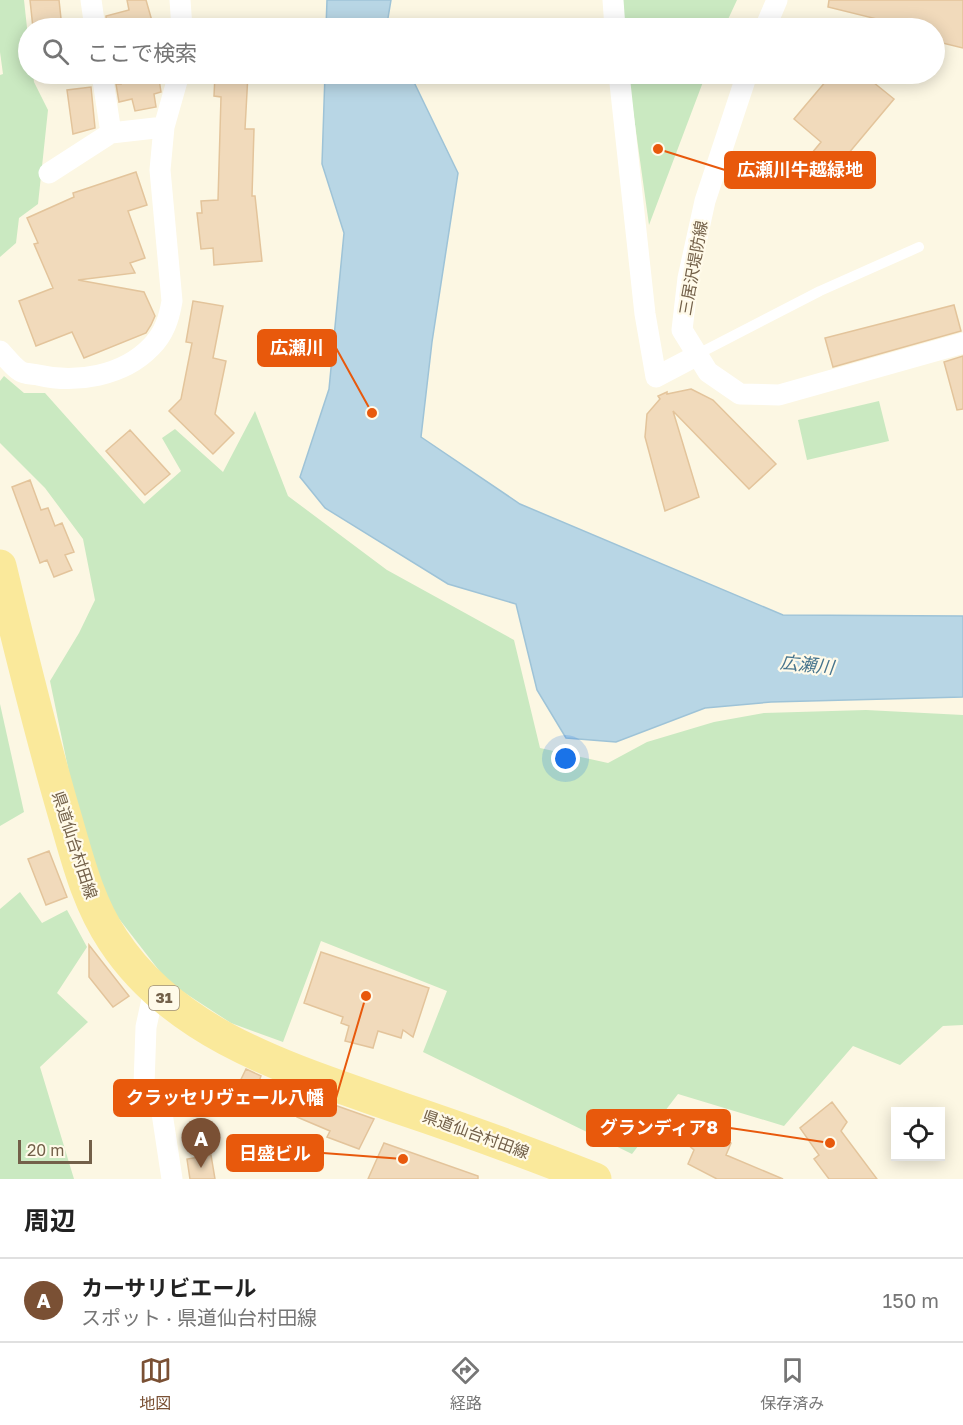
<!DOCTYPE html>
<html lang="ja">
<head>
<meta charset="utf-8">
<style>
  :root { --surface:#fff; --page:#f6f6f6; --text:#222; --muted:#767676; --line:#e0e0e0; --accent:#7a5034 }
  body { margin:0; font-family:"Golos Text","Noto Sans JP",sans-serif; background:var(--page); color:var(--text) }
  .controls { position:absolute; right:18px; bottom:18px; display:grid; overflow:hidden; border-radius:0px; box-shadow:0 3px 15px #0003 }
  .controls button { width:54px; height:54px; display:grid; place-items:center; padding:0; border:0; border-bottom:2px solid var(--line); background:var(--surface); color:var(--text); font:30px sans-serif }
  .scale { position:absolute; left:18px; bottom:15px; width:74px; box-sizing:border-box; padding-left:6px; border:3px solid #736049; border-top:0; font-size:16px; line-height:21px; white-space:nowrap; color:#736049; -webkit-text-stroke:4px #fffae9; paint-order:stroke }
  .you { position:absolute; left:566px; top:759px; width:21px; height:21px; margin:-15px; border:4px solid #fff; border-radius:50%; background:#1a73e8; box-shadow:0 0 0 9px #1a73e833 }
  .badge { display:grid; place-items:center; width:39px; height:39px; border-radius:50%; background:var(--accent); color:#fff; font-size:20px; font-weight:700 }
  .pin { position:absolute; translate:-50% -50px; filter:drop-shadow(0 2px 3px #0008) }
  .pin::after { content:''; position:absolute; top:32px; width:21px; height:18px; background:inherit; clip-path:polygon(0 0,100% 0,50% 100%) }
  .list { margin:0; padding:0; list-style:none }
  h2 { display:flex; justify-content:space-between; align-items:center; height:78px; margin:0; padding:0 24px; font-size:26px }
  h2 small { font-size:20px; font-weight:400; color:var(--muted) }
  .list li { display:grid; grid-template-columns:39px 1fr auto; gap:18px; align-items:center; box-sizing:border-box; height:84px; padding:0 24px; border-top:2px solid var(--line) }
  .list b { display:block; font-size:22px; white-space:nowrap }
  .list p { margin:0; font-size:20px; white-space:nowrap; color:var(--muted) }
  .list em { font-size:20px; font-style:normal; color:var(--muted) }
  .icon { flex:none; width:33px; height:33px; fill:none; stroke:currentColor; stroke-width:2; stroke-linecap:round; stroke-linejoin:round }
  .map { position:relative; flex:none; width:963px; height:1179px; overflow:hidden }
  .search { position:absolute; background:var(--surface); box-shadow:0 3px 15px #0003; left:18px; right:18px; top:18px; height:66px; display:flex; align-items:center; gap:15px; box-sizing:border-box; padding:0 21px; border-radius:33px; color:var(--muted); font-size:22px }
  .sheet { height:162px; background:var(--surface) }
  nav { display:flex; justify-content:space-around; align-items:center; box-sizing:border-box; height:84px; border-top:2px solid var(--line); background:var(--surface); font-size:16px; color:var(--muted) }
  nav a { display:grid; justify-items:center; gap:3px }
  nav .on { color:var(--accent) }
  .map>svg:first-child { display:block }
  .green { fill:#cae9c1 }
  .water { fill:#b8d6e5; stroke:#9ec3d7; stroke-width:1.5 }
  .building { fill:#f1dabb; stroke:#e3c49b; stroke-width:1.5 }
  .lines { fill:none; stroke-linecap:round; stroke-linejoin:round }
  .service { stroke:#fff; stroke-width:10 }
  .minor { stroke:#fff; stroke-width:21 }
  .primary { stroke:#fae99b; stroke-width:33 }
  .labels { text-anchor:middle; stroke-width:4.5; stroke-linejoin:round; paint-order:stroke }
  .shield { fill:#fffae9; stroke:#9d8e79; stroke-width:1.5 }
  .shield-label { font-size:15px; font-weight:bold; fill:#736049 }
  .street-label { font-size:16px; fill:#736049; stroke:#fffae9 }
  .water-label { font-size:18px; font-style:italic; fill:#46748d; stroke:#fffae9 }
  .leader { fill:none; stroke:#e8590c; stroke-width:2 }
  .callout-dot { fill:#e8590c; stroke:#fffae9; stroke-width:2 }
  .callout { fill:#e8590c; stroke:#e8590c; stroke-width:2 }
  .callout-label { font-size:18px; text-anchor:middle; font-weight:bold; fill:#fff }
</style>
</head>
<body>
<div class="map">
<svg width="963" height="1179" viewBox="0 0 963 1179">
  <rect width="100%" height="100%" fill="#fcf7e3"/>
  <path class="green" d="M0 0H24L28 37V74H33L34 82 48 110 38 204 19 218 16 243 0 257V75L3 74 0 52Z
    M620 0H737L724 28H622Z
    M628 74H706L649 225Z
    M4 376 24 393H45L144 504 181 471 162 438 175 429 223 472 255 411 288 496 387 570 514 640 540 748 608 763 647 742 714 722 764 713 866 710 963 715V1025L943 1026 900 1065 853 1046 784 1126 678 1094 632 1154 423 1052 447 991 321 941 283 1042 231 1023 168 982 106 902 79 821 50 681 79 633 95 600 83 539 45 488 0 443V381Z
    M879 401 889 441 807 460 798 420Z
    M0 704 24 812 0 826Z
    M20 892 42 923 67 910 87 947 57 993 88 1022 40 1067 74 1179H0V909Z"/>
  <path class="water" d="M327 0H391L387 24 389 28H326Z
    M325 74H410L458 173 432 342 421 437 520 504 783 615 963 616V697L771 702 705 708 616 742 566 738 537 690 516 604 448 584 325 508 300 477 329 389 344 233 322 164Z"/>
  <path class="building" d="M30 0H59L62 28H33Z
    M127 0H146L154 28H107L106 16 129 10Z
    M829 0H963V48L934 41V28H885L875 26 877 19 828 7Z
    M119 74H149L151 80 159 79 161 92 154 94 156 107 135 111 132 99 119 102 116 84H121Z
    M215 74H248L245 129H254L252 196H255L262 261 214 265 213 248 201 249 197 213H202L201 201 218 200 221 97 214 96Z
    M832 74H863L894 99 843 160 838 156 815 185 798 170 821 142 794 119Z
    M91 87 95 128 73 134 67 90Z
    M136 172 147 205 128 211 145 258 130 263 135 273 78 280 144 292 155 316 151 325 146 333 84 358 72 332 36 346 19 301 53 288 34 244 38 243 27 218 74 197 73 193Z
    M193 301 223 306 213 358 226 361 215 414 234 433 213 454 169 411 181 399 192 343 186 342Z
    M954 305 961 331 833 367 825 338Z
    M963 356V409L957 410 944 362Z
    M691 389 713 400 776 464 749 489 673 411 699 497 665 511 645 437 647 414 660 399 658 396 667 392V394Z
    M130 430 170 474 145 495 106 451Z
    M30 480 41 510 48 508 55 526 62 523 74 552 65 555 72 570 54 577 47 560 40 563 12 487Z
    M49 851 67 897 46 905 28 859Z
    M89 945 129 996 113 1007 89 977Z
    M321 952 429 988 413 1037 403 1030 401 1038 378 1031 373 1048 345 1041 349 1026 341 1023 343 1017 304 1003Z
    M246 1069 261 1076 252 1100 233 1096Z
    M302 1097 326 1102 374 1119 359 1149 327 1137 330 1131 297 1117Z
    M832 1102 847 1122 841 1131 877 1179H829L814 1159 819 1155 800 1128Z
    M685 1119 731 1143 726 1155 783 1179H717L688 1164 694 1150 678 1136Z
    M384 1143 478 1176V1179H368Z
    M211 1155 215 1179H190L187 1159Z"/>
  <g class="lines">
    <path class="service" d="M696 355 820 291 919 247"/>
    <path class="minor" d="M91 0 95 28
      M180 0 182 28
      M613 0 615 28
      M765 28 777 0
      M102 74 111 133
      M619 74 645 314 656 377 696 356
      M747 74 705 201 688 278 682 330 708 372 740 394 779 395 963 343
      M49 173 111 133 164 127
      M0 351C6 357 13 367 20 371 24 374 33 374 38 375 76 384 123 376 151 347 164 334 169 319 172 301L160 170 164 127 179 74
      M154 990 146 1027 144 1085 162 1113 172 1179"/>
    <path class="primary" d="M0 566C20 649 40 731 64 813 77 857 87 901 113 940 177 1038 296 1071 400 1108 466 1130 531 1154 595 1179"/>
  </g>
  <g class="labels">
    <rect class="shield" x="149" y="986" width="30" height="24" rx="4.5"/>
    <g class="shield-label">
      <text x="164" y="1003">31</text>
    </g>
    <g class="street-label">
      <text transform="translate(693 268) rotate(-80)" y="6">三居沢堤防線</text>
      <text transform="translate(75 845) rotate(72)" y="6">県道仙台村田線</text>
      <text transform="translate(476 1134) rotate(20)" y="6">県道仙台村田線</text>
    </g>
    <g class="water-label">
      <text transform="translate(807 665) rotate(6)" y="6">広瀬川</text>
    </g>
  </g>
  <path class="leader" d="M658 149L725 170M372 413L336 348M366 996L336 1098M830 1143L730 1128M403 1159L323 1153"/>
  <g class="callout-dot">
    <circle cx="658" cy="149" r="6"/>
    <circle cx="372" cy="413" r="6"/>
    <circle cx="366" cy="996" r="6"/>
    <circle cx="830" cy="1143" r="6"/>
    <circle cx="403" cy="1159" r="6"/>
  </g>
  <g class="callout">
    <rect x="725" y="152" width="150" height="36" rx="6"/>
    <rect x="258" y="330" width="78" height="36" rx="6"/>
    <rect x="114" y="1080" width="222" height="36" rx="6"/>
    <rect x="587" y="1110" width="143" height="36" rx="6"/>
    <rect x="227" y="1135" width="96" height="36" rx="6"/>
  </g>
  <g class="callout-label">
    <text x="800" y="176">広瀬川牛越緑地</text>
    <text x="297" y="354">広瀬川</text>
    <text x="225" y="1104">クラッセリヴェール八幡</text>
    <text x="659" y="1134">グランディア8</text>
    <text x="275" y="1160">日盛ビル</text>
  </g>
</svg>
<div class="controls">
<button><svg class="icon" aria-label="locate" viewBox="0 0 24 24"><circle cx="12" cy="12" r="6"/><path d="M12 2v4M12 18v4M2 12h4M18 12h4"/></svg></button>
</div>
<div class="scale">20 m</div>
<div class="you"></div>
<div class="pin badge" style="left:201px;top:1168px">A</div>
<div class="search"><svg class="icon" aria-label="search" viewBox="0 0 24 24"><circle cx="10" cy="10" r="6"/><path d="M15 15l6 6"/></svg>ここで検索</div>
</div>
<section class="sheet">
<h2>周辺<small></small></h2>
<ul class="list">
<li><span class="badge">A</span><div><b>カーサリビエール</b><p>スポット · 県道仙台村田線</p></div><em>150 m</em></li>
</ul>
</section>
<nav>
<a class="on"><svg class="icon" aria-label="map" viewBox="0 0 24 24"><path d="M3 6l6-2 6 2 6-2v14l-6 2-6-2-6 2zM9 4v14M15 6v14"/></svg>地図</a>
<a><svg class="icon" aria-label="directions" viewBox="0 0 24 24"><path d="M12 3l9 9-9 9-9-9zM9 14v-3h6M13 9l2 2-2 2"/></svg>経路</a>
<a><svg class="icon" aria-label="saved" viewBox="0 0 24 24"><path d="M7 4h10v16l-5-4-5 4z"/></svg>保存済み</a>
</nav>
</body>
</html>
